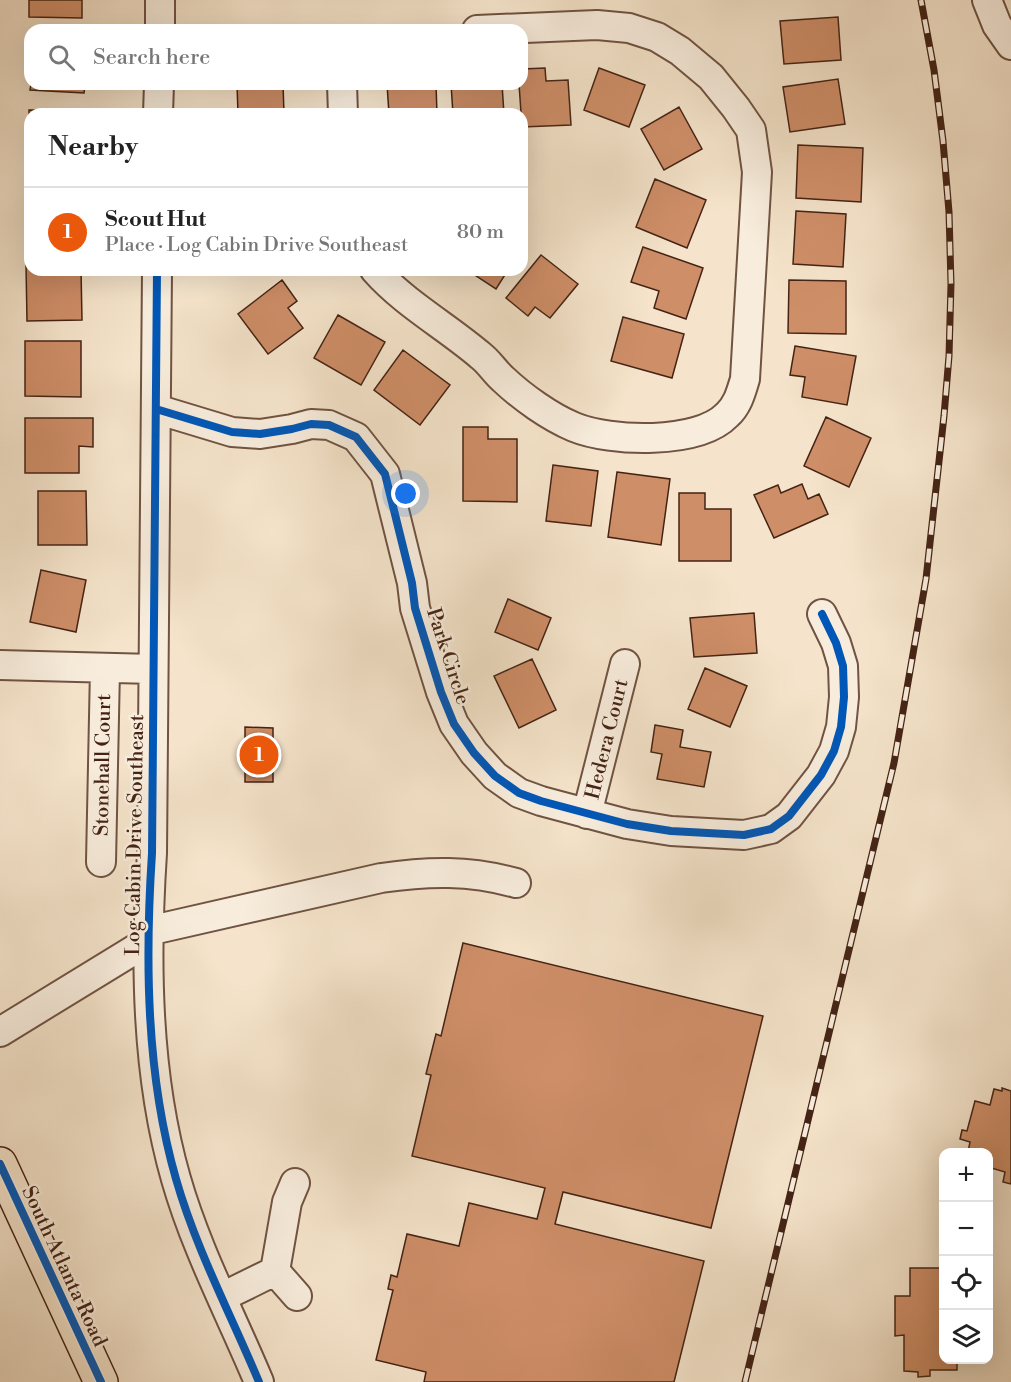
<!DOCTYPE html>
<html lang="en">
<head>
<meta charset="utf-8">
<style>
  :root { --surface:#fff; --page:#f6f6f6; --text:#222; --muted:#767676; --line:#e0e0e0; --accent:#ea580c }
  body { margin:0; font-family:"Libre Bodoni",serif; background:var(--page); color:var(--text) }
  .controls { position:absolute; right:18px; bottom:18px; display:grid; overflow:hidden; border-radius:12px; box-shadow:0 6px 24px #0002 }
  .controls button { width:54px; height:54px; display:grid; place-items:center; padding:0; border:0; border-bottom:2px solid var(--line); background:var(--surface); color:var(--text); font:30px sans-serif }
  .you { position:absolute; left:406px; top:494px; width:21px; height:21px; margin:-15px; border:4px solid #fff; border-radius:50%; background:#1a73e8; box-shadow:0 0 0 9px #1a73e833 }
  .badge { display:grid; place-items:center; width:39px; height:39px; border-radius:50%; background:var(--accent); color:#fff; font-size:20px; font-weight:700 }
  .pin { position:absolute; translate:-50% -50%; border:3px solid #fff; box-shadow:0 2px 6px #0006 }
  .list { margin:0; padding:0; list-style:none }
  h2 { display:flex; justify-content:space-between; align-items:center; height:78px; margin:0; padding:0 24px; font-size:26px }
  h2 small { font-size:20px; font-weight:400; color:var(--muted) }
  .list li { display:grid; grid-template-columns:39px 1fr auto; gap:18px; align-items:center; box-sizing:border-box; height:90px; padding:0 24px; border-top:2px solid var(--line) }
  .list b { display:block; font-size:22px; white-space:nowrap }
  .list p { margin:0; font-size:20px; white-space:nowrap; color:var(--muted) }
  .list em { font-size:20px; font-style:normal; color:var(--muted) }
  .icon { flex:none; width:33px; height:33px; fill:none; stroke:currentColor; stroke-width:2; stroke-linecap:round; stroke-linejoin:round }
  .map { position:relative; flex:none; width:1011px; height:1382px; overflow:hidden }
  .search { position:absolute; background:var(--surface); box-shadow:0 6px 24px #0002; left:24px; top:24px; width:504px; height:66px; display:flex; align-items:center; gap:15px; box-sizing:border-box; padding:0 21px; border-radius:18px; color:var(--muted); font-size:22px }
  .panel { position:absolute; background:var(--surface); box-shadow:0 6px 24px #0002; left:24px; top:108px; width:504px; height:168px; border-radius:18px }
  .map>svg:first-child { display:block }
  .building { fill:#ce8e68; stroke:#442315; stroke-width:1.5 }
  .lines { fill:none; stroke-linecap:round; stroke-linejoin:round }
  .minor-casing { stroke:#705342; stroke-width:32 }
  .major-casing { stroke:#442315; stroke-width:36 }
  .minor { stroke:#f8eddd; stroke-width:28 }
  .major { stroke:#f5e4cb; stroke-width:33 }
  .rail-casing { stroke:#442315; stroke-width:7 }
  .rail { stroke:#f8eddd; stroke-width:4.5; stroke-dasharray:14; stroke-linecap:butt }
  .cycleway-casing { stroke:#f8eddd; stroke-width:11 }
  .cycleway { stroke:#0057b8; stroke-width:8 }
  .labels { text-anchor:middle; stroke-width:5; stroke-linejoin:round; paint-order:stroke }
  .street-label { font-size:20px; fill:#442315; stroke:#f8eddd }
</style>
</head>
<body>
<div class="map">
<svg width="1011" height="1382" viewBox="0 0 1011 1382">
  <rect width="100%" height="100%" fill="#f5e4cb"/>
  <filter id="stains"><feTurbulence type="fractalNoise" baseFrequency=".00333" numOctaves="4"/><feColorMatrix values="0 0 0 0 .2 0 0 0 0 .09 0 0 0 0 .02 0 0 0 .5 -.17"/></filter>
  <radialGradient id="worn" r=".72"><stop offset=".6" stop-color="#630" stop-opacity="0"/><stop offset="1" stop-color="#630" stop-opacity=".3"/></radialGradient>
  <path class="building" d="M29 0H82V18L29 17Z
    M838 17 841 60 784 64 780 21Z
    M545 68 546 81 568 80 571 125 522 127 519 84H522V69Z
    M599 68 645 85 629 127 584 110Z
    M838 79 845 124 790 132 783 87Z
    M31 84H85L84 93 30 90Z
    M237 84H283L284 114H238Z
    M387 84H436L437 114H389Z
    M451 84H502L504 114H453Z
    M679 107 702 149 664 170 641 129Z
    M29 110 85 111V114H30V167Z
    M798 145 863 148 861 202 796 198Z
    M655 179 706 200 687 248 636 227Z
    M796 211 846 214 843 267 793 264Z
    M643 247 703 268 686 319 654 308 659 291 631 282Z
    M541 255 578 284 550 318 535 307 528 316 506 298Z
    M26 265H30V270H81L82 320 27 321Z
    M474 270H508L496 289 473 274 476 271Z
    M282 280 297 301 288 308 303 328 268 354 238 314Z
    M789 280 846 281V334L788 333Z
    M338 315 385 342 361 385 314 358Z
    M623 317 684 334 672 378 611 361Z
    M25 341H81V397L25 396Z
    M795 346 856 356 847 405 802 397 805 377 790 375Z
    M403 350 450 385 420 425 374 390Z
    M826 417 871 438 849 487 804 466Z
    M25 418H93V447L79 446V473H25Z
    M463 427H488V439H517V502L463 501Z
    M553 465 598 471 591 526 546 521Z
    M617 472 670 479 661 545 608 537Z
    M802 484 808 499 819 494 828 514 774 538 754 495 778 485 781 493Z
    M38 491H86L87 545H38Z
    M679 493H705V509H731V561H679Z
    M41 570 86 580 76 632 30 622Z
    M508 599 551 618 538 650 495 632Z
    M754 613 757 653 694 657 690 618Z
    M532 659 556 710 519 728 494 676Z
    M705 668 747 686 730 727 688 709Z
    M655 725 683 730 680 747 711 752 704 787 657 779 662 754 651 752Z
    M245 727 273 728V782H245Z
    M463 943 763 1016 711 1228 563 1192 555 1224 704 1261 674 1382H424L426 1372 376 1360 393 1290 388 1289 391 1275 397 1277 407 1234 459 1246 469 1203 537 1219 545 1188 412 1156 431 1075 426 1074 436 1034 441 1036Z
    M1002 1088 1011 1091V1184L1003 1182 1005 1172 988 1167V1152H968L970 1142 960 1139 962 1130 967 1131 975 1101 990 1105 994 1089 1002 1091Z
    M910 1268H944V1360H957V1370H930V1376L918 1377V1372L904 1371V1335L895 1336V1296H910Z"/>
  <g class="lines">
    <g class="minor-casing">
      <path id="minor" d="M987 0 997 25 1011 45
        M160 30V0
        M342 84 343 114
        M158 114 159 84
        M157 270 152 853C145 960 146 1075 176 1179 196 1249 231 1315 259 1382
        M375 270C405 304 446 326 481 356 489 362 495 372 503 379 522 397 550 417 574 427 610 442 698 445 727 415 738 405 741 392 745 379L757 172 751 130 736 108 711 77 680 51 657 37 629 28 597 25 477 30
        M156 409 232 432 260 434 292 429 311 424 329 425 356 437 385 474 412 583 415 608 441 692 454 724 474 753 495 776 519 793 541 801 627 824 671 831 744 835 771 829 789 816 821 775 834 751 841 727 844 697 843 666 836 643 822 614
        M0 665 153 669
        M587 814 625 664
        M101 862 105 669
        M148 931 381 878C429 871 469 870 516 883
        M0 1032 147 942
        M275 1271 297 1296
        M222 1297 275 1271 287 1202 295 1183"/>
    </g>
    <g class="major-casing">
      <path id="major" d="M0 1164 101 1382"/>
    </g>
    <use href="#minor" class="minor"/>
    <use href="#major" class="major"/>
    <g class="rail-casing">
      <path id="rail" d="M745 1382 894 763 926 579 944 416 949 356 951 284 949 212 943 141 934 70 921 0"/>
    </g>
    <use href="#rail" class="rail"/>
    <g class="cycleway-casing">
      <path id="cycleway" d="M157 270 152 853C145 960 146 1075 176 1179 196 1249 231 1315 259 1382
        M156 409 232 432 260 434 292 429 311 424 329 425 356 437 385 474 412 583 415 608 441 692 454 724 474 753 495 776 519 793 541 801 627 824 671 831 744 835 771 829 789 816 821 775 834 751 841 727 844 697 843 666 836 643 822 614
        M0 1164 101 1382"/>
    </g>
    <use href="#cycleway" class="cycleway"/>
  </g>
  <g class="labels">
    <g class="street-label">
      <text transform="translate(449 656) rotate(72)" y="7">Park Circle</text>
      <text transform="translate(606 739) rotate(-76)" y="7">Hedera Court</text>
      <text transform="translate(102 765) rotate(-89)" y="7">Stonehall Court</text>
      <text transform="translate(134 835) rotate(-89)" y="7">Log Cabin Drive Southeast</text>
      <text transform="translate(65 1266) rotate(65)" y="7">South Atlanta Road</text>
    </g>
  </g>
  <rect width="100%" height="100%" filter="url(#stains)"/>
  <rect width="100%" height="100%" fill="url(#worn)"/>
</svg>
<div class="controls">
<button>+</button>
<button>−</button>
<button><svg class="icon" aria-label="locate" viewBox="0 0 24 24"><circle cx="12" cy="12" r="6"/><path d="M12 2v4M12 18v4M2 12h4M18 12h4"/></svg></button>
<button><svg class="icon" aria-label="layers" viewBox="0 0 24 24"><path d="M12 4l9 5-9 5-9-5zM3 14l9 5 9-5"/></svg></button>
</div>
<div class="you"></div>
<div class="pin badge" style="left:259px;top:755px">1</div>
<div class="search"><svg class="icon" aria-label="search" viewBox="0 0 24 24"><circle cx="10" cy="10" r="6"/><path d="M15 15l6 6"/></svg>Search here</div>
<section class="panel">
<h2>Nearby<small></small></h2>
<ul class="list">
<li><span class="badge">1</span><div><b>Scout Hut</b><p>Place · Log Cabin Drive Southeast</p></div><em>80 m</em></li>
</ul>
</section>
</div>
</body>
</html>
